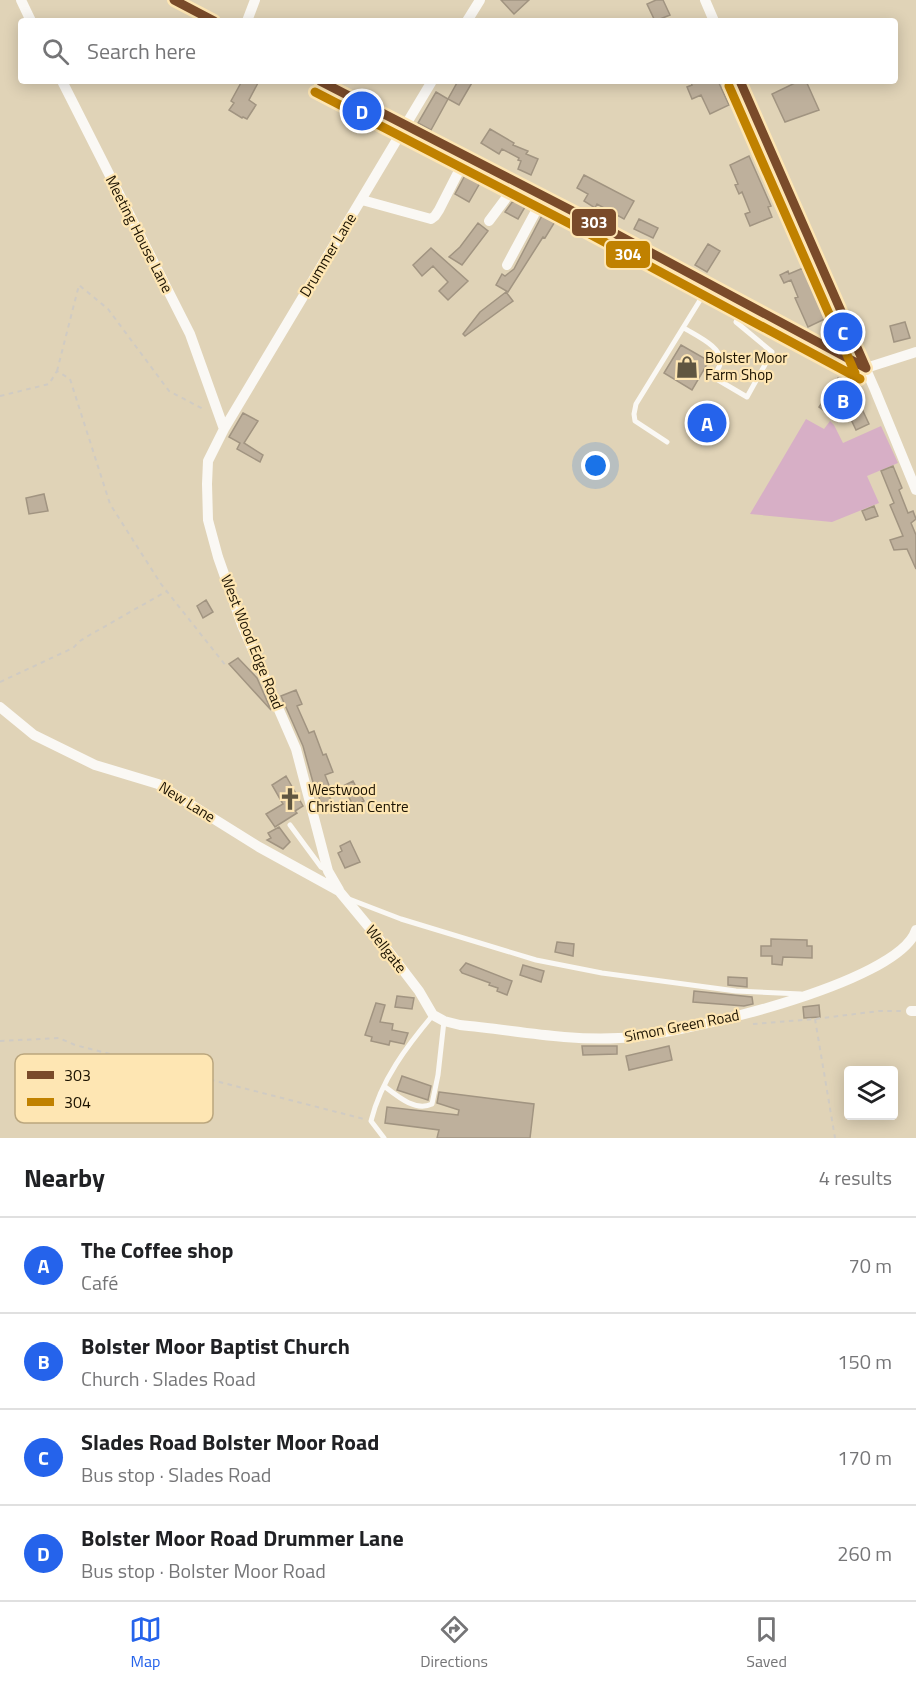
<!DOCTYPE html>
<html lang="en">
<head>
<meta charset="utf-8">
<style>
  :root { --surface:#fff; --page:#f6f6f6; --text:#202124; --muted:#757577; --line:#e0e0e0; --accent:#2563eb }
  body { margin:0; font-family:"Titillium Web",sans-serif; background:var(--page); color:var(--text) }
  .controls { position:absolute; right:18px; bottom:18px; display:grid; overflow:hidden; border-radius:6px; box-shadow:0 3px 15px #0003 }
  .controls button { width:54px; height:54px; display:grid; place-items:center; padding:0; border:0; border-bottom:2px solid var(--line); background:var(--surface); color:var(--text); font:30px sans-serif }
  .you { position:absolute; left:596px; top:466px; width:21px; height:21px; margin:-15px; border:4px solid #fff; border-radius:50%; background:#1a73e8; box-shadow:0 0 0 9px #1a73e833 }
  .badge { display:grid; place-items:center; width:39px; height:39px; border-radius:50%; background:var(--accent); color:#fff; font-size:20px; font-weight:700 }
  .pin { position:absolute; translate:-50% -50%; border:3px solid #fff; box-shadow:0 2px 6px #0006 }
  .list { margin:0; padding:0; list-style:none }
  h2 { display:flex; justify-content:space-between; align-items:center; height:78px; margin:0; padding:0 24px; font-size:26px }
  h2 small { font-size:20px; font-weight:400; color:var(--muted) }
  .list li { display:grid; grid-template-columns:39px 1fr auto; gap:18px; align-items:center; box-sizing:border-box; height:96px; padding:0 24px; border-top:2px solid var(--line) }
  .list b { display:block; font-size:22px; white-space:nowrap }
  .list p { margin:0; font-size:20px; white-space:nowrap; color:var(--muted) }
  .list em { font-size:20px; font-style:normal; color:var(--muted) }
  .icon { flex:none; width:33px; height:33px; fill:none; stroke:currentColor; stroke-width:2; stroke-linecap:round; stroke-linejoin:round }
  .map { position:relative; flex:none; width:916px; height:1138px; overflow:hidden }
  .search { position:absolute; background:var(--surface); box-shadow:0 3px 15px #0003; left:18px; right:18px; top:18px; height:66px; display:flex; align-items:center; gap:15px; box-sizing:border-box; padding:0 21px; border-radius:6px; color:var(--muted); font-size:22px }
  .sheet { height:462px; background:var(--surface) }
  nav { display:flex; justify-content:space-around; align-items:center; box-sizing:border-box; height:84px; border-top:2px solid var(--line); background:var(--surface); font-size:16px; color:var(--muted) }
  nav a { display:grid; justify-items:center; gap:3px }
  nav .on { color:var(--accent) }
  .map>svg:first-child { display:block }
  .green { fill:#d7afc6 }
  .building { fill:#beb09c; stroke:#a19481; stroke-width:1.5 }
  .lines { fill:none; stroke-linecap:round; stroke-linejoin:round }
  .path { stroke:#d0cbc3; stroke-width:2; stroke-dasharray:4.5 4.5; stroke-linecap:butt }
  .service { stroke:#faf8f4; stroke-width:5 }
  .minor { stroke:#faf8f4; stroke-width:10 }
  .bus-1-casing { stroke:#fee6b3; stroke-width:14 }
  .bus-2-casing { stroke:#fee6b3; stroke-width:14 }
  .bus-1 { stroke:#7a4b2a; stroke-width:9 }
  .bus-2 { stroke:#c08100; stroke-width:9 }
  .labels { text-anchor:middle; stroke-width:4.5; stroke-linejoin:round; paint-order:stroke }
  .street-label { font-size:15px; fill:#1b1201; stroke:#fee6b3 }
  .poi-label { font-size:15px; fill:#1b1201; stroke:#fee6b3; text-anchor:start }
  .key { fill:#fee6b3; stroke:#baa67e; stroke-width:1.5 }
  .key-label { font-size:16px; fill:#1b1201 }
  .line-badge { stroke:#fee6b3; stroke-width:2 }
  .badge-label { font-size:16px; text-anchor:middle; font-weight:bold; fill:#fff }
</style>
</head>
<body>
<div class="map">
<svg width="916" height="1138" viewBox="0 0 916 1138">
  <rect width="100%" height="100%" fill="#e0d3b7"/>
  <path class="green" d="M806 419 824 429 830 421 834 425 843 443 881 426 898 463 867 476 879 503 832 522 750 514Z"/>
  <path class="building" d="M501 0H529L514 14Z
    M656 0H663L670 15 655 21 647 4Z
    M242 81H259L249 100 256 105 247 119 243 117 242 118 229 110 234 103 231 101Z
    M458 81H473L459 105 448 99Z
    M690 81H718L729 105 710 114 701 95 692 99 687 87 692 85Z
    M799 81H806L819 110 785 122 772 94Z
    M436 92 448 99 431 130 418 123Z
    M490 129 514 143 513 145 528 151 526 154 538 159 531 175 518 169 521 161 518 160 519 158 502 149 499 154 481 143Z
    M749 156 771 206 768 207 772 217 750 226 745 214 750 212 742 192 739 194 735 185 738 184 730 165Z
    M469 168 484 176 469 202 455 194Z
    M584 175 634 201 624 219 597 204 595 208 584 201 588 194 577 188Z
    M513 201 525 207 518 219 505 212Z
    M546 208 559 215 545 238 543 237 508 292 496 285 502 274 505 276 514 269Z
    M639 219 658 228 653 238 634 229Z
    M478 223 488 231 462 265 449 257 460 247Z
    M708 244 720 251 707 272 695 265Z
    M431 248 468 281 448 300 439 291 448 282 433 266 422 276 413 265Z
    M803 268 827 318 808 327 795 298 798 297 791 280 784 283 780 275 788 271 789 274Z
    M506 292 513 301 465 336 463 334 480 312Z
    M905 322 910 338 894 342 890 326Z
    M681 345 709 361 692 390 664 373Z
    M838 378 853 388 833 417 819 407Z
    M704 407 721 417 709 438 692 428Z
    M862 409 869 424 856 430 849 415Z
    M243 413 258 421 244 443 263 455 260 462 237 449 240 443 229 437Z
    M893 466 902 488 899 490 908 513 913 511 916 519 911 523 916 535V569L907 549 894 550 890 540 903 536 890 505 894 503 881 471Z
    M44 494 48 511 29 514 26 498Z
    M874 506 878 516 866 520 862 511Z
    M206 600 213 612 203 618 197 606Z
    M238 658 257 678 271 710 229 664Z
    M296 690 302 704 297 706 309 733 314 731 323 755 326 754 333 772 325 775 332 793 329 795 333 804 327 807H323L314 786 303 746 281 696Z
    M286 776 303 806 295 811 297 813 275 827 266 814 283 804 272 785Z
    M353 781 364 801 354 807 343 786Z
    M279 827 290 842 283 849 267 840 271 838 268 833Z
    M350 841 360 862 345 868 338 853 342 851 340 846Z
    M771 939 807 940V946H812V958L783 957 782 965 772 964V956H761V946H771Z
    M557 942 574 944 573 956 555 952Z
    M466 963 512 981 507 995 497 991 498 988 489 985 490 983 462 973 460 970Z
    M523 965 544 971 541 982 520 975Z
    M728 977 747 978V987L728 985Z
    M694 991 752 997 753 1004 744 1006 693 1002Z
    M397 996 414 998 412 1009 395 1007Z
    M376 1003 385 1005 380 1022 393 1024 392 1030 408 1033 404 1044 390 1041 389 1045 371 1041 372 1037 365 1035Z
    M819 1005 820 1017 804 1018 803 1007Z
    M582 1046H617V1054L583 1055Z
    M669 1046 672 1060 629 1070 626 1056Z
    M402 1076 431 1086 428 1100 397 1090Z
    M439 1092 534 1104 530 1138H437L439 1130 385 1123 387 1107 458 1115 459 1110 437 1103Z"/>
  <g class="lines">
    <path class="path" d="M57 371 79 285 108 309 169 391 205 410
      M0 396 49 384 57 371 70 379 110 504 161 584 226 666
      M0 682 73 648 80 641 88 636 167 591
      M815 1019 835 1138
      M753 1024 815 1019 879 1011H902
      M0 1041 59 1038 75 1045 364 1119"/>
    <path class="service" d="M684 328C695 335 725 348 720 364 719 369 715 373 713 377L747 397 772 352 736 322 745 302
      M667 442 635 421 634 414 636 404 710 284
      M290 825 321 867 327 870
      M349 899 401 919 536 960 602 973 736 991 801 994
      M384 1086C397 1096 415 1112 432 1104L438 1075 444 1021
      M384 1138 371 1121C381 1080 407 1046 433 1015"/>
    <path class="minor" d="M21 0 31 21
      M174 0 214 21
      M705 0 714 21
      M247 21 255 0
      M467 21 480 0
      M62 81 190 334 224 429
      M320 81 590 220 866 368
      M740 81 875 390 916 490
      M362 200 431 219 435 216 439 210 467 155
      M489 221 518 182
      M507 265 544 196
      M866 368 916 352
      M0 707 34 735 95 765 158 784 259 847 339 891 383 944 419 991 433 1015 444 1021 460 1025C514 1030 566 1041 619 1038 674 1036 899 984 916 930
      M339 890 328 871 296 749 242 625 218 557 208 520 207 484 208 461 224 429 432 81
      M911 1011H916"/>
    <g class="bus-1-casing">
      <path id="bus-1" d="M174 0 214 21
        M320 81 590 220 866 368
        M740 81 866 368"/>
    </g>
    <g class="bus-2-casing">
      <path id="bus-2" d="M729 86 855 373
        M315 92 584 231 860 379"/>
    </g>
    <use href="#bus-1" class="bus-1"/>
    <use href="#bus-2" class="bus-2"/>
  </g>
  <defs>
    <g id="shop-bare" transform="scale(1.8)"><path d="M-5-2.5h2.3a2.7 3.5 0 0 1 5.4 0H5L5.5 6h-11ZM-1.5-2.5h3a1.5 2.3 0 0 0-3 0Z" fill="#605641" stroke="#fee6b3" stroke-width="2.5" paint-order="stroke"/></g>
    <g id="church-bare" transform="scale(1.8)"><path d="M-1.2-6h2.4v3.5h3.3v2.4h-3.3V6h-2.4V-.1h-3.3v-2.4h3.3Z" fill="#605641" stroke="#fee6b3" stroke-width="2.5" paint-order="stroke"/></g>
  </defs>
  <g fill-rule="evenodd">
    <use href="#shop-bare" x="687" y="367"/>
    <use href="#church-bare" x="290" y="799"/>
  </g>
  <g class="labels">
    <g class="street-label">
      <text transform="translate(139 234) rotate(63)" y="5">Meeting House Lane</text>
      <text transform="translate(328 255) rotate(-59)" y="5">Drummer Lane</text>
      <text transform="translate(252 642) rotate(68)" y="5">West Wood Edge Road</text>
      <text transform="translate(187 802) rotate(32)" y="5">New Lane</text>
      <text transform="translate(386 949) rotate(52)" y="5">Wellgate</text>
      <text transform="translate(682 1026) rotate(-11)" y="5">Simon Green Road</text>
    </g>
    <g class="poi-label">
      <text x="705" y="363">Bolster Moor<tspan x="705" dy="17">Farm Shop</tspan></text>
      <text x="308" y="795">Westwood<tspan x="308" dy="17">Christian Centre</tspan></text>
    </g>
  </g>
  <rect x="15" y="1054" width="198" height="69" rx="9" class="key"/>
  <rect x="27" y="1071" width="27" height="8" fill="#7a4b2a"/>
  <rect x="27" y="1098" width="27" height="8" fill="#c08100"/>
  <g class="key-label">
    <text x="64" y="1081">303</text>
    <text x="64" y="1108">304</text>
  </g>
  <g class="line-badge">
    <rect x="571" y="208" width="46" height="29" rx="6" fill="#7a4b2a"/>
    <rect x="605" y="240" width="46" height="29" rx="6" fill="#c08100"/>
  </g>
  <g class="badge-label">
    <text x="594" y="228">303</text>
    <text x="628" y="260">304</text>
  </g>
</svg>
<div class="controls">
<button><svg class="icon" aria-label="layers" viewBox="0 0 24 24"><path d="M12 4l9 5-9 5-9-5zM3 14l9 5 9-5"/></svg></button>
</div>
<div class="you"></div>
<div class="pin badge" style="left:707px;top:423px">A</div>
<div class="pin badge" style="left:843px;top:400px">B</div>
<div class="pin badge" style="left:843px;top:332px">C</div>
<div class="pin badge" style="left:362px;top:111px">D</div>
<div class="search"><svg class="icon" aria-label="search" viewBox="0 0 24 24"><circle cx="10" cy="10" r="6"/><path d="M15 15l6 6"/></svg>Search here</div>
</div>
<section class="sheet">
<h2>Nearby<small>4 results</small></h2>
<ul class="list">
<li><span class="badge">A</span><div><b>The Coffee shop</b><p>Café</p></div><em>70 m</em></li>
<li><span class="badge">B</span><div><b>Bolster Moor Baptist Church</b><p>Church · Slades Road</p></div><em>150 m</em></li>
<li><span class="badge">C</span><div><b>Slades Road Bolster Moor Road</b><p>Bus stop · Slades Road</p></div><em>170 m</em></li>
<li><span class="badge">D</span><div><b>Bolster Moor Road Drummer Lane</b><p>Bus stop · Bolster Moor Road</p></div><em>260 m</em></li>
</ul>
</section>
<nav>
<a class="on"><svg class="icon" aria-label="map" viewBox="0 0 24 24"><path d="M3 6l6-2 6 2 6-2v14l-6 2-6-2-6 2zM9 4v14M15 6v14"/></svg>Map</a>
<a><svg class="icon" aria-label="directions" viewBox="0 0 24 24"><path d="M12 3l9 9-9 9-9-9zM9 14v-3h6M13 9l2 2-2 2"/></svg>Directions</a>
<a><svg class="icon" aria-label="saved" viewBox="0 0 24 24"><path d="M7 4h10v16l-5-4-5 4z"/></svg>Saved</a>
</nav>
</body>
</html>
